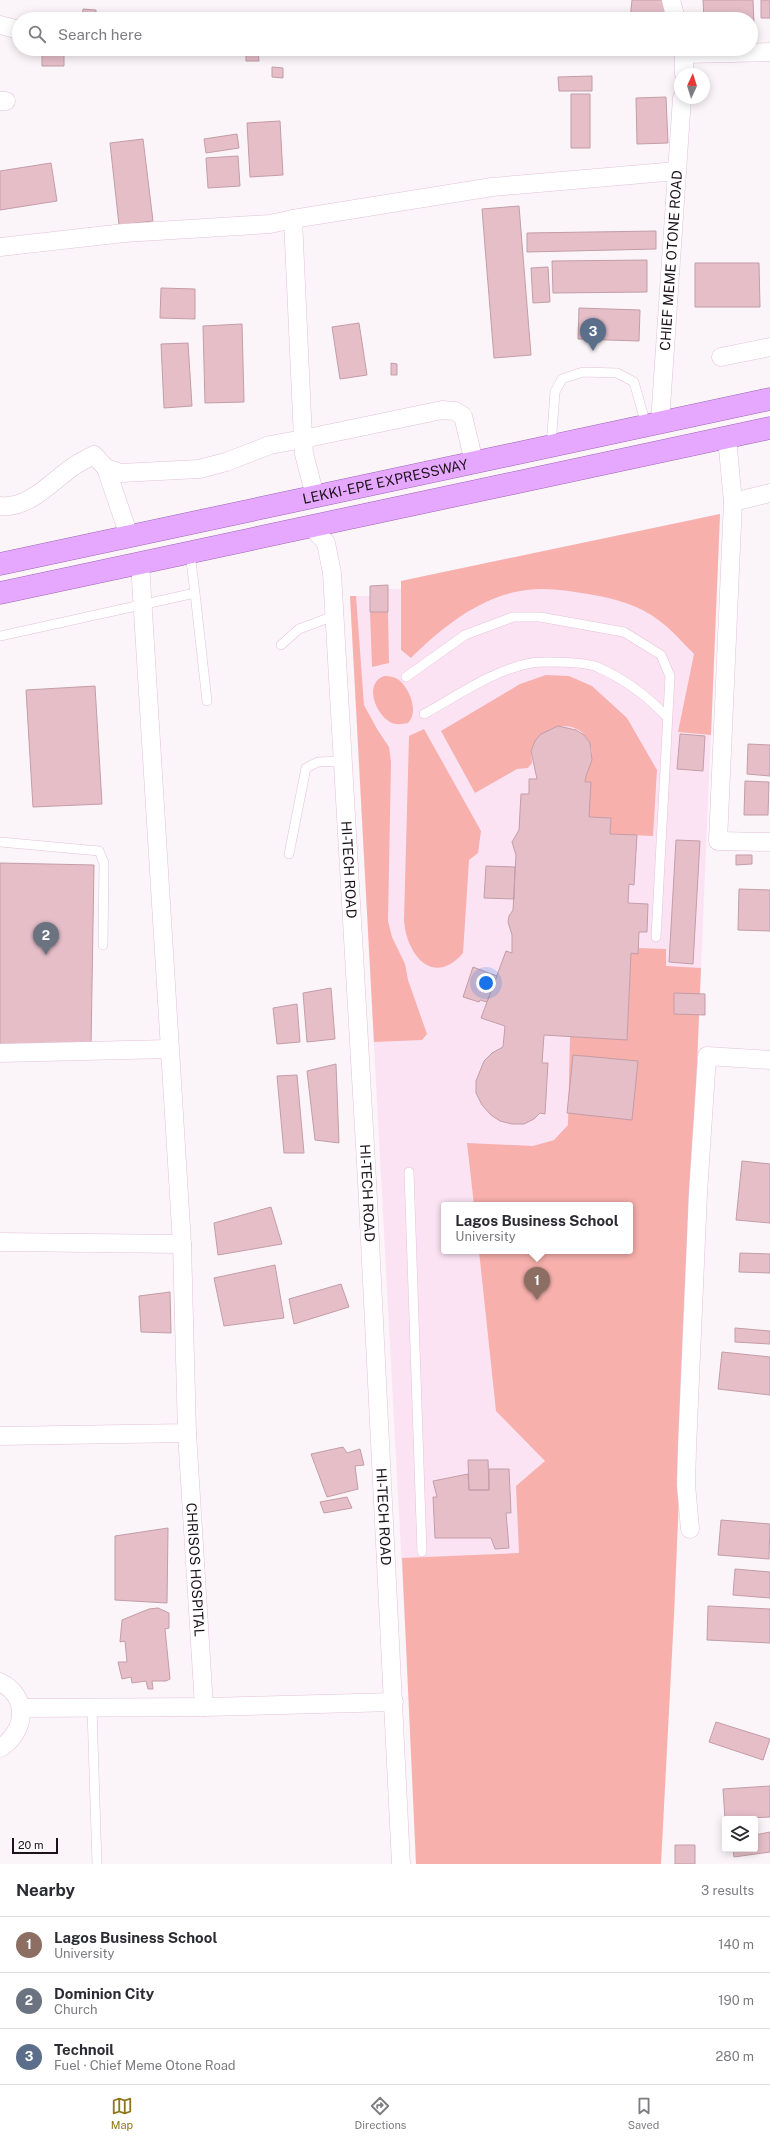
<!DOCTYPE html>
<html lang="en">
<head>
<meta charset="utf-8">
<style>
  :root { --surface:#fff; --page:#f7f7f7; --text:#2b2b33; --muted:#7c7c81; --line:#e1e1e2; --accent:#91761b }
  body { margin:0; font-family:"Public Sans",sans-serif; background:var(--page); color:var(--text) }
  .controls { position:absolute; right:12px; bottom:12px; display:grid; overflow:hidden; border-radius:4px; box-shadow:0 2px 10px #0003 }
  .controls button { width:36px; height:36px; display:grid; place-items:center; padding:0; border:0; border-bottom:1px solid var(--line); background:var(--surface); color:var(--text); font:20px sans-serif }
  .compass { position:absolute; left:674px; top:68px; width:36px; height:36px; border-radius:50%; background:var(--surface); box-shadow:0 2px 10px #0003; rotate:4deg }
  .scale { position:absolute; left:12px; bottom:10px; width:46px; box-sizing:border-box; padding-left:4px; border:2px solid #1d121a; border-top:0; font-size:11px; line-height:14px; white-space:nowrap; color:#1d121a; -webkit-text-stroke:3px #fff; paint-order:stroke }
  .you { position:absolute; left:486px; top:983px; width:14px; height:14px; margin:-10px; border:3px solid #fff; border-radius:50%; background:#1a73e8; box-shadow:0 0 0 6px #1a73e833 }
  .badge { display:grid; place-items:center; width:26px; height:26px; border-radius:50%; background:var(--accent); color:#fff; font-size:13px; font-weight:700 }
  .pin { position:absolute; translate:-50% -33px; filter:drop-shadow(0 1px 2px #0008) }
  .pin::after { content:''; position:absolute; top:21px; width:14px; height:12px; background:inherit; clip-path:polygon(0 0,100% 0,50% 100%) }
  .popup { position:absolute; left:441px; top:1202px; width:192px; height:52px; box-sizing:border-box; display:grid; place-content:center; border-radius:4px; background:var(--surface); filter:drop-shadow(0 1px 3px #0005); font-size:13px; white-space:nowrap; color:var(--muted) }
  .popup b { font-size:15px; color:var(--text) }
  .popup::after { content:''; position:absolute; left:50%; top:100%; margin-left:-8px; border:8px solid transparent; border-top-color:var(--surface) }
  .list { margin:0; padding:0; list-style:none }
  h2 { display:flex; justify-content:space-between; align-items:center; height:52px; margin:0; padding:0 16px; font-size:17px }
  h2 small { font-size:13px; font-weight:400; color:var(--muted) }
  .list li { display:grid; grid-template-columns:26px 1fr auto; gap:12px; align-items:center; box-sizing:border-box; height:56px; padding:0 16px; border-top:1px solid var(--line) }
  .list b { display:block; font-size:15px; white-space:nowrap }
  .list p { margin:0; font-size:13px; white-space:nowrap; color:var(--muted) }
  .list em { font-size:13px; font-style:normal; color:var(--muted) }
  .icon { flex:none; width:22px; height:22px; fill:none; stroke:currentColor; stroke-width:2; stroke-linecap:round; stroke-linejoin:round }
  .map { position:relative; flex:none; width:770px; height:1864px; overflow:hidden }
  .search { position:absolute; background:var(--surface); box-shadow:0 2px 10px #0003; left:12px; right:12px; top:12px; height:44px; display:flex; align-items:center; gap:10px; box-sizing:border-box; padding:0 14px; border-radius:22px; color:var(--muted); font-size:15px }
  .sheet { height:220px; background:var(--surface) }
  nav { display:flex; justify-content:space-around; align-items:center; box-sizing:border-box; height:56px; border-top:1px solid var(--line); background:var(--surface); font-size:11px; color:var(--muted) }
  nav a { display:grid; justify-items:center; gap:2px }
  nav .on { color:var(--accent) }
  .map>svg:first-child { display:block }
  .built { fill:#fce3f4; fill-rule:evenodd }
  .green { fill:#f7b0ac }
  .building { fill:#e5bec8; stroke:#c39da7 }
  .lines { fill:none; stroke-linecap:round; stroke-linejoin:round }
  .service-casing { stroke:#e3c2d8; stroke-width:10 }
  .minor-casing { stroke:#e3c2d8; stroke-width:19 }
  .trunk-casing { stroke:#9b65af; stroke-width:23 }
  .service { stroke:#fff; stroke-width:9 }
  .minor { stroke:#fff; stroke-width:18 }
  .trunk { stroke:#e6a7ff; stroke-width:22 }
  .labels { text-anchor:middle; stroke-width:4; stroke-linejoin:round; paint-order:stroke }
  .street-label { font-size:14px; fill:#1d121a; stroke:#fff }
</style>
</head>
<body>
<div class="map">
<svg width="770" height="1864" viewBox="0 0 770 1864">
  <rect width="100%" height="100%" fill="#fbf4f9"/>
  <path class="built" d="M720 514 674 1615 405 1626 350 596H370V586L388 585V589H401V581ZM444 1205H630V1251H444Z"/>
  <path class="green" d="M720 514 711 735 678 732 694 654C683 643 673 631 661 622 640 605 614 598 588 594 564 590 539 586 515 592 475 601 440 629 411 658L401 650V581Z
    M350 596H356L364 705 377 729 389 747 391 762 388 921 392 937 405 964 408 980 427 1034 422 1040 374 1042Z
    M370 612H388L389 663 372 667Z
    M546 675 569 676 592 686 627 718 657 770 653 836 610 834 611 818 589 817C588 805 583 789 586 777 588 765 595 758 590 744 580 719 549 722 536 743 535 745 532 748 531 751 531 754 532 760 532 763L528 768 517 769 475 793 441 731 520 684Z
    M384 676C390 676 395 677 399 680 410 689 419 712 408 723 402 724 397 725 392 723 376 716 363 684 384 676Z
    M424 729 481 831 478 853 469 860 463 953C433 988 406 954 404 920L409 736Z
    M639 948 666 949V966L701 968 674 1615 661 1864H416L402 1558 519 1553 516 1486 545 1461 496 1411 479 1251H630V1205H474L467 1143 533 1146 554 1140 568 1125 570 1036 627 1039 631 953H638Z"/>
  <path class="building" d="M632 0H668L666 19H630Z
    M703 0H753L754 25H751V19H704Z
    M761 0H770V18H761Z
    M83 9 96 10V19H82Z
    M246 49H258L259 61H246Z
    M42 51H64V66H42Z
    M272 67 283 68V78L272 77Z
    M592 76V91H559L558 77Z
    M571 94H590V148H571Z
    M666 97 668 143 637 144 636 98Z
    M280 121 283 175 250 177 247 123Z
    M237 134 239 148 206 153 204 139Z
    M143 139 153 221 119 225 110 143Z
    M238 156 240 186 208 188 206 158Z
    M51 163 57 201 0 210V171Z
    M519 206 531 355 494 358 482 209Z
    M656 231V249L527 252V233Z
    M647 260V292L553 293 552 261Z
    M695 263H759L760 307H695Z
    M548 267 550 302 533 303 531 268Z
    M161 288 195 289V319L160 318Z
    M579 308 640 310 639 341 578 339Z
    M359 323 367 375 340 379 332 327Z
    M242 324 244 402 205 403 203 326Z
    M188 343 192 406 164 408 161 344Z
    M391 363 397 364V375H391Z
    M388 585V612H370V586Z
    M95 686 102 804 33 807 26 690Z
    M558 726 576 730 584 735 590 743 592 760 586 776 585 782H591L589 817 611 818 610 834 637 835 634 885 629 884 628 903 648 904 647 932H639L638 954 631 953 627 1040 544 1035 542 1063H548L545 1114 540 1113 534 1119 524 1124H512L500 1121 491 1115 482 1105 476 1093V1081L484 1061 492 1053 503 1047 505 1026 481 1018 506 951 512 953V935L508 922 509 916 513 910 516 855 512 842 519 830 521 794H529V779H537L531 751 535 741 541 734Z
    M680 734 705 736 703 771 677 769Z
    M748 744 770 745V776L747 774Z
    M745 781 769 782 768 815H744Z
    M676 840 700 841 693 964 669 962Z
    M736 855H752V864L736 865Z
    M0 863 94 865 91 1047 0 1045Z
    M486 866 515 867 514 899 484 898Z
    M739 889 770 890V931L738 930Z
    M473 967 497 976 487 1002 480 1000 479 1002 463 997Z
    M331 988 335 1039 307 1042 303 993Z
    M674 993 705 994V1015L674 1014Z
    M297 1004 300 1042 277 1044 273 1008Z
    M573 1055 638 1061 632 1120 567 1113Z
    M336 1064 339 1143 315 1140 307 1071Z
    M297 1075 304 1153H284L277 1076Z
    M742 1161 770 1164V1223L736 1220Z
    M271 1207 282 1244 218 1255 214 1223Z
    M740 1253 770 1254V1273L739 1272Z
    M275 1265 284 1318 224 1326 214 1278Z
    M341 1284 349 1307 294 1324 289 1299Z
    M170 1292 171 1333 141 1332 139 1296Z
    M735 1328 770 1331V1344L735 1342Z
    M722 1352 770 1357V1395L718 1389Z
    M343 1447 347 1453 360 1449 364 1465 355 1466 358 1489 327 1497 311 1454Z
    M468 1460H488L489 1490H469Z
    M489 1469H509L511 1513H506L509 1548 495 1549 491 1538H435L433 1497H437L433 1481 468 1474 469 1490H489Z
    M347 1497 352 1508 324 1513 320 1502Z
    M721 1520 770 1524 769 1559 718 1555Z
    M168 1528 167 1603 115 1600V1536Z
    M735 1569 770 1572V1598L733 1595Z
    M708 1606 770 1609V1643L707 1640Z
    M158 1608 169 1613V1628L165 1629 170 1679 166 1681H152L153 1689H148L146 1681 132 1683 131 1677 122 1679 118 1662H127L125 1641 120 1642 122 1620 149 1609Z
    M716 1722 770 1739 763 1760 709 1742Z
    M770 1786V1817L725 1819 723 1789Z
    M770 1832V1852L734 1857 733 1849H755V1835Z
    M675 1845H695V1864H675Z"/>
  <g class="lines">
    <g class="service-casing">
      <path id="service" d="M551 446 555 392 562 379 583 372 617 373 634 382 646 425
        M195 593 207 701
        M0 636 195 593 190 553
        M281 645 299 629 334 616
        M406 677 465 635 513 617H540L624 632 661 655 670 676 656 937
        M424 714C457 696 493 670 531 663 544 661 586 662 597 667 623 678 647 696 666 716
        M0 842 99 851 104 863 103 945
        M289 854 306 768 318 762 342 761
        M409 1172 422 1552
        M92 1709 97 1864"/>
    </g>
    <g class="minor-casing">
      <g id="minor">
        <path d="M671 0 676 19"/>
        <path d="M0 25 19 30"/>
        <path d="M685 54 770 52"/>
        <path d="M684 74V49"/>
        <path d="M0 101H6"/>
        <path d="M293 219 492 187 677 171"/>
        <path d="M0 247 124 233 270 224 293 219 303 439 270 445 226 462 199 469 121 473 106 468 94 455C86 459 77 463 70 469 49 484 28 509 0 506"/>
        <path d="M721 357 770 347"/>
        <path id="s1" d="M660 422 682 98"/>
        <path d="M727 438 733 502 718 841 770 842"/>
        <path d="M106 468 129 536"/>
        <path d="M315 496 304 454 303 439 442 410 455 411 463 416 474 462"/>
        <path d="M733 502 770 493"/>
        <path id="s2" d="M312 527 326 543 332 573 367 1181 401 1864"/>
        <path d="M0 1053 169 1049"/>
        <path d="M0 1242 182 1244"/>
        <path id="s3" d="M187 1433 204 1707"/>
        <path d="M0 1436 187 1433 182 1244 140 563"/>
        <path d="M690 1529 686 1485 687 1448 698 1193 707 1056 770 1060"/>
        <path d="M0 1682C30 1697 26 1732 0 1748"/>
        <path d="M21 1708 204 1707 394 1702"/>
      </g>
    </g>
    <g class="trunk-casing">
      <g id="trunk">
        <path id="s4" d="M0 564 770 399"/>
        <path d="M0 593 770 428"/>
      </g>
    </g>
    <use href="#service" class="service"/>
    <use href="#minor" class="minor"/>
    <use href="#trunk" class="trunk"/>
  </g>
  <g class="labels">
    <g class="street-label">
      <text dy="5" stroke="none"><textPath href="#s1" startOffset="162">CHIEF MEME OTONE ROAD</textPath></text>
      <text dy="5" stroke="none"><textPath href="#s4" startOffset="394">LEKKI-EPE EXPRESSWAY</textPath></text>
      <text dy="5" stroke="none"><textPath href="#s2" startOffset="349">HI-TECH ROAD</textPath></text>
      <text dy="5" stroke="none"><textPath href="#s2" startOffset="673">HI-TECH ROAD</textPath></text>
      <text dy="5" stroke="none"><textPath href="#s2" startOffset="997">HI-TECH ROAD</textPath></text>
      <text dy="5" stroke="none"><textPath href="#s3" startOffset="137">CHRISOS HOSPITAL</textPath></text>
    </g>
  </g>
</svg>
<div class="controls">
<button><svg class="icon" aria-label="layers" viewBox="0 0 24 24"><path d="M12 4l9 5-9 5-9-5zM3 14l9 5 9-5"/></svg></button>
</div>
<svg class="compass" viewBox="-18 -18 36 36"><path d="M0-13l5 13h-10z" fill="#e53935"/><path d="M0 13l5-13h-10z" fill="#7c7c81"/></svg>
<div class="scale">20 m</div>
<div class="you"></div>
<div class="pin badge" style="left:537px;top:1300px;background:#8d6e63">1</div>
<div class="popup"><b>Lagos Business School</b>University</div>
<div class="pin badge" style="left:46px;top:955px;background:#6b7280">2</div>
<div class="pin badge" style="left:593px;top:351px;background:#5c6f8a">3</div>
<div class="search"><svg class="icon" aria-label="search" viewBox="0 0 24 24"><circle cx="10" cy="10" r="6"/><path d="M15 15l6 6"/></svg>Search here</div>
</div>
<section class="sheet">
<h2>Nearby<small>3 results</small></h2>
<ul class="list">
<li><span class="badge" style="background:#8d6e63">1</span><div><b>Lagos Business School</b><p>University</p></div><em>140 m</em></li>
<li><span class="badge" style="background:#6b7280">2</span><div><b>Dominion City</b><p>Church</p></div><em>190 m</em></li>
<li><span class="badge" style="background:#5c6f8a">3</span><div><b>Technoil</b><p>Fuel · Chief Meme Otone Road</p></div><em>280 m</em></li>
</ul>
</section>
<nav>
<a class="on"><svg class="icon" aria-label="map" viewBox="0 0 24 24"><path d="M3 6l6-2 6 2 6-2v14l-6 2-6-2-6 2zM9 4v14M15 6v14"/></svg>Map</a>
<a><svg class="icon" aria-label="directions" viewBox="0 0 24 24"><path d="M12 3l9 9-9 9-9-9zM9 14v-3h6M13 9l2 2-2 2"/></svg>Directions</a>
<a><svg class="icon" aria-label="saved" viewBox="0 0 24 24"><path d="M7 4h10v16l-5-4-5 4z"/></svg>Saved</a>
</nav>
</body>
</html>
